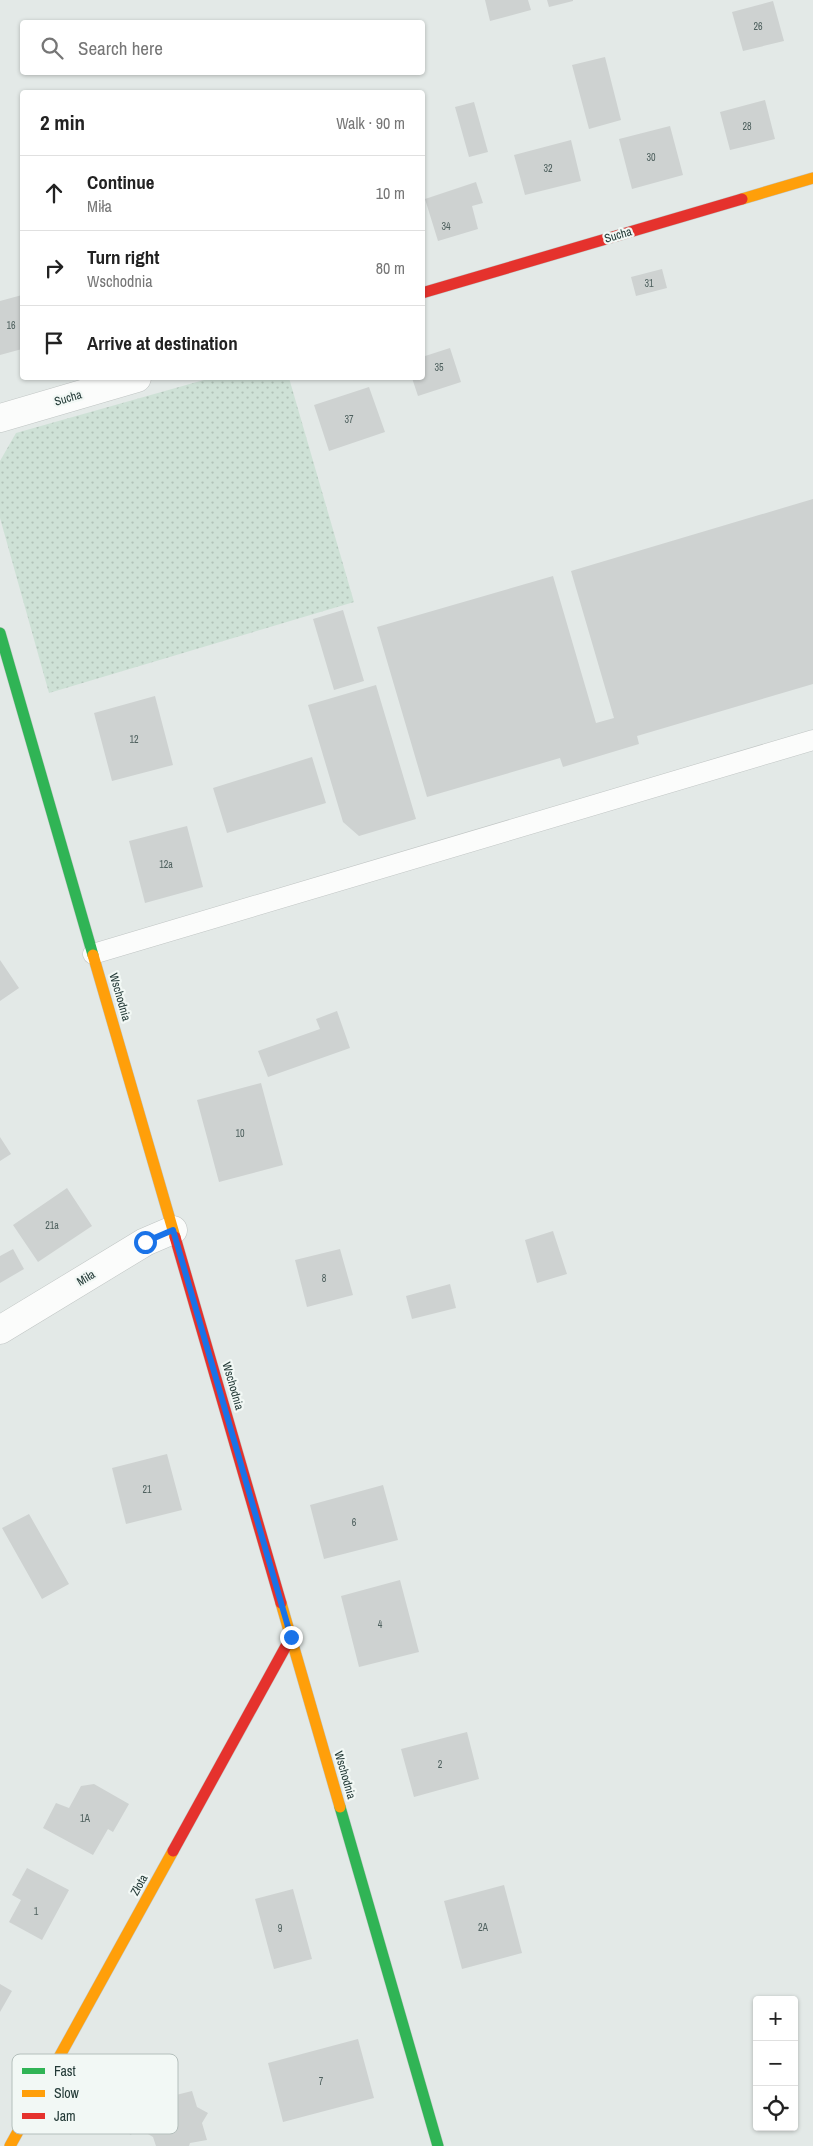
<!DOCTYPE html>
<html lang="en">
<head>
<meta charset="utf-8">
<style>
  :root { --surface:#fff; --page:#f6f6f6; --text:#222; --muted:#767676; --line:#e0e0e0 }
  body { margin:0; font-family:"Archivo Narrow",sans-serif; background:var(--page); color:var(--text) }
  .controls { position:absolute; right:15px; bottom:15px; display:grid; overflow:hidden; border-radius:5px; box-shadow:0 1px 4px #0004 }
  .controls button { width:45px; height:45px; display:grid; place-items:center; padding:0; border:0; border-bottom:1px solid var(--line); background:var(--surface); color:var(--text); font:25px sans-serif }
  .stop { position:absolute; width:15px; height:15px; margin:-11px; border:4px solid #1a73e8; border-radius:50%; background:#fff }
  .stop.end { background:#1a73e8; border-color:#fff; box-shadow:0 1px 5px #0008 }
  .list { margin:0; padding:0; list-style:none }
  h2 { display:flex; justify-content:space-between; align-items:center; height:65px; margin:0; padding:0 20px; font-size:21px }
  h2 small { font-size:16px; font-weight:400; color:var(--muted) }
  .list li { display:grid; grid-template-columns:32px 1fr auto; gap:15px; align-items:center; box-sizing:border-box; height:75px; padding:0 20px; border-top:1px solid var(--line) }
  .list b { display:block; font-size:19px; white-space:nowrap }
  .list p { margin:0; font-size:16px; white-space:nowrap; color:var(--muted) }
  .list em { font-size:16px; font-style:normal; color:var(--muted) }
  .icon { flex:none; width:28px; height:28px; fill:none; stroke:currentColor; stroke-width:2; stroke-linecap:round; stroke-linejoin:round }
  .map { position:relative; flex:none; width:813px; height:2146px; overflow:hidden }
  .search { position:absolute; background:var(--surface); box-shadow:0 1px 4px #0004; left:20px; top:20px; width:405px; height:55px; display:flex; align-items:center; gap:12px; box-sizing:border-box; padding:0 18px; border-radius:5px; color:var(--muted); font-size:19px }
  .panel { position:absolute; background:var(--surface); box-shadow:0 1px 4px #0004; left:20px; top:90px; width:405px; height:290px; border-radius:5px }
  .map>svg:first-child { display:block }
  .grass { fill:url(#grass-dots) }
  .building { fill:#ced2d1 }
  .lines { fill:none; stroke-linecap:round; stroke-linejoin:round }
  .lane-casing { stroke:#c0c5c4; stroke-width:21 }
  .street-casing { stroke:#c0c5c4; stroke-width:29 }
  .fast-casing { stroke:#c0c6c4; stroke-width:12 }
  .slow-casing { stroke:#c0c6c4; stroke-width:12 }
  .jam-casing { stroke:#c0c6c4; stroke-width:12 }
  .lane { stroke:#fbfcfb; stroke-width:20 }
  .street { stroke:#fbfcfb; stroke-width:28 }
  .fast { stroke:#30b455; stroke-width:11 }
  .slow { stroke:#ff9f0a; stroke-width:11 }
  .jam { stroke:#e5322d; stroke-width:11 }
  .route { stroke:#1a73e8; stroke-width:6 }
  .labels { text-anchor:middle; stroke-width:4.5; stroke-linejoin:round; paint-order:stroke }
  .number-label { font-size:10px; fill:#4e605e }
  .street-label { font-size:12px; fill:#233a37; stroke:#f2f8f5 }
  .key { fill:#f2f8f5; stroke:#b4bfbc; stroke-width:1 }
  .key-label { font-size:14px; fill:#233a37 }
</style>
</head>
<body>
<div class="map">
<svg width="813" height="2146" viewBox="0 0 813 2146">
  <defs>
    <pattern id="grass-dots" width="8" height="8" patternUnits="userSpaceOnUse" patternTransform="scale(1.25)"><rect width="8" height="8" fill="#cee1d6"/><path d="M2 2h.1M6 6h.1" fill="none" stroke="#b1c2b8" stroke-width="1.8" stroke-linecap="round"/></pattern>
  </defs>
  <rect width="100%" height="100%" fill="#e3e9e7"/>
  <path class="grass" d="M211 378H289L354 602 49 693 0 518V461L16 433Z"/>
  <path class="building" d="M485 0H528L531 10 490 21Z
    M547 0H573V1L549 7Z
    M773 1 784 41 743 51 732 12Z
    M605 57 621 120 589 129 572 65Z
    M765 100 775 139 730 150 720 112Z
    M474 102 488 152 469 157 455 107Z
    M670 126 683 175 632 189 619 139Z
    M571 140 581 181 525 195 514 155Z
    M476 182 483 203 472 206 478 229 438 241 425 199Z
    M662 269 667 288 636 296 631 277Z
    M22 295V349L0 355V301Z
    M450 348 461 382 418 396 412 378H422V357Z
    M369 387 385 432 329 451 314 405Z
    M813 499V684L637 736 639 744 563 767 560 758 427 797 377 627 553 576 596 723 614 718 571 571Z
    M343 610 364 681 334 690 313 619Z
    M376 685 416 819 359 836 343 822 308 705Z
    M155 696 173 765 112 781 94 713Z
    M312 757 326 803 227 833 213 788Z
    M187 826 203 887 145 903 129 841Z
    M0 960 19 988 0 1001Z
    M337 1011 350 1048 268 1077 258 1051 320 1029 316 1019Z
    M261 1083 283 1165 219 1182 197 1100Z
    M0 1137 11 1154 0 1161Z
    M67 1188 92 1226 38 1262 13 1225Z
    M553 1231 567 1274 537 1283 525 1240Z
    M13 1249 24 1269 0 1283V1256Z
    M340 1249 353 1295 307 1307 295 1260Z
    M450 1284 456 1308 412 1319 406 1296Z
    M167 1454 182 1510 126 1524 112 1468Z
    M383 1485 398 1540 324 1559 310 1505Z
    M29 1514 69 1584 42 1599 2 1528Z
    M400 1580 419 1652 359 1667 341 1596Z
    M467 1732 479 1779 414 1797 401 1749Z
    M94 1784 129 1804 113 1832 108 1829 93 1855 43 1828 56 1803 69 1808 81 1786Z
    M27 1868 69 1890 42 1940 9 1922 21 1900 12 1895Z
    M504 1885 522 1953 462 1969 444 1901Z
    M293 1889 312 1959 274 1969 255 1899Z
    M0 1984 12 1991 0 2012Z
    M358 2039 374 2098 283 2122 268 2063Z
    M121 2090 146 2104 152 2093 162 2098 167 2090 176 2095 192 2091 197 2107 208 2113 202 2123 207 2140 190 2143 189 2146H156L153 2137 136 2127 131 2135 104 2120Z"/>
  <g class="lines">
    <g class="lane-casing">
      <path id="lane" d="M93 954 813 740"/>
    </g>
    <g class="street-casing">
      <path id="street" d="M0 418 137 378
        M0 1330 145 1242 173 1230"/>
    </g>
    <g class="fast-casing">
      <path id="fast" d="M0 633 93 955
        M340 1807 438 2146"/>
    </g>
    <g class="slow-casing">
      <path id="slow" d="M742 199 813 178
        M93 955 175 1237
        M281 1603 340 1807
        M10 2146 173 1851"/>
    </g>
    <g class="jam-casing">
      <path id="jam" d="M422 293 742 199
        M175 1237 281 1603
        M173 1851 291 1637"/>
    </g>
    <use href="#lane" class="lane"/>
    <use href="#street" class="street"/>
    <use href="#fast" class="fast"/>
    <use href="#slow" class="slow"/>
    <use href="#jam" class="jam"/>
  </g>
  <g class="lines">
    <path class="route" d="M145 1242 173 1230 291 1637"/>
  </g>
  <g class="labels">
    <g class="number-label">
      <text x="758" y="30">26</text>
      <text x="747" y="130">28</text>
      <text x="651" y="161">30</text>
      <text x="548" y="172">32</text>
      <text x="446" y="230">34</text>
      <text x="649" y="287">31</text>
      <text x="11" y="329">16</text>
      <text x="439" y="371">35</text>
      <text x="349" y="423">37</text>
      <text x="134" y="743">12</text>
      <text x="166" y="868">12a</text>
      <text x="240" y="1137">10</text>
      <text x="52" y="1229">21a</text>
      <text x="324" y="1282">8</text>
      <text x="147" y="1493">21</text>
      <text x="354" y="1526">6</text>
      <text x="380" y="1628">4</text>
      <text x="440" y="1768">2</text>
      <text x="85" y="1822">1A</text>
      <text x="36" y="1915">1</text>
      <text x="483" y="1931">2A</text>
      <text x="280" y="1932">9</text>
      <text x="321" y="2085">7</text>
    </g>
    <g class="street-label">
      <text transform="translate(618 235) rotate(-16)" y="4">Sucha</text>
      <text transform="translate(68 398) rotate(-16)" y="4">Sucha</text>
      <text transform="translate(120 997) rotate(74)" y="4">Wschodnia</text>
      <text transform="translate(86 1278) rotate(-31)" y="4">Miła</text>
      <text transform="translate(233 1386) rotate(74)" y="4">Wschodnia</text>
      <text transform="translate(345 1775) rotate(74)" y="4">Wschodnia</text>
      <text transform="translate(139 1885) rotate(-61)" y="4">Złota</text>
    </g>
  </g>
  <rect x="12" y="2054" width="166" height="80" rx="8" class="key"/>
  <rect x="22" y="2068" width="23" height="6" fill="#30b455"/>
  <rect x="22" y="2090" width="23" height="7" fill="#ff9f0a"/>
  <rect x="22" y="2113" width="23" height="6" fill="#e5322d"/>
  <g class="key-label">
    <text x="54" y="2076">Fast</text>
    <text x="54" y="2098">Slow</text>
    <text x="54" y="2121">Jam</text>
  </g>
</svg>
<div class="controls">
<button>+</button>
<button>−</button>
<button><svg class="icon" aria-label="locate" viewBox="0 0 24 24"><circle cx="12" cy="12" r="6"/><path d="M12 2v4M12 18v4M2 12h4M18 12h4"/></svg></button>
</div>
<div class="stop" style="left:145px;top:1242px"></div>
<div class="stop end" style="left:291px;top:1637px"></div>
<div class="search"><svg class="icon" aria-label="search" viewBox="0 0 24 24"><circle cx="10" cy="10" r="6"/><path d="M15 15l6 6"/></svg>Search here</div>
<section class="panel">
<h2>2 min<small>Walk · 90 m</small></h2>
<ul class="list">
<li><svg class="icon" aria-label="ahead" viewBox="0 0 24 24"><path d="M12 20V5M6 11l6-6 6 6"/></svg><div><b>Continue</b><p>Miła</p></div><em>10 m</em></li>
<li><svg class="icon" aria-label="right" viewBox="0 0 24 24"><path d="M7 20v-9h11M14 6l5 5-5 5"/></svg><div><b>Turn right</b><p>Wschodnia</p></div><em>80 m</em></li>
<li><svg class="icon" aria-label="arrive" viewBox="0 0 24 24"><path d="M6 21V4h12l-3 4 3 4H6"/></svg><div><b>Arrive at destination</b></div></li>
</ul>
</section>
</div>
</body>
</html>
